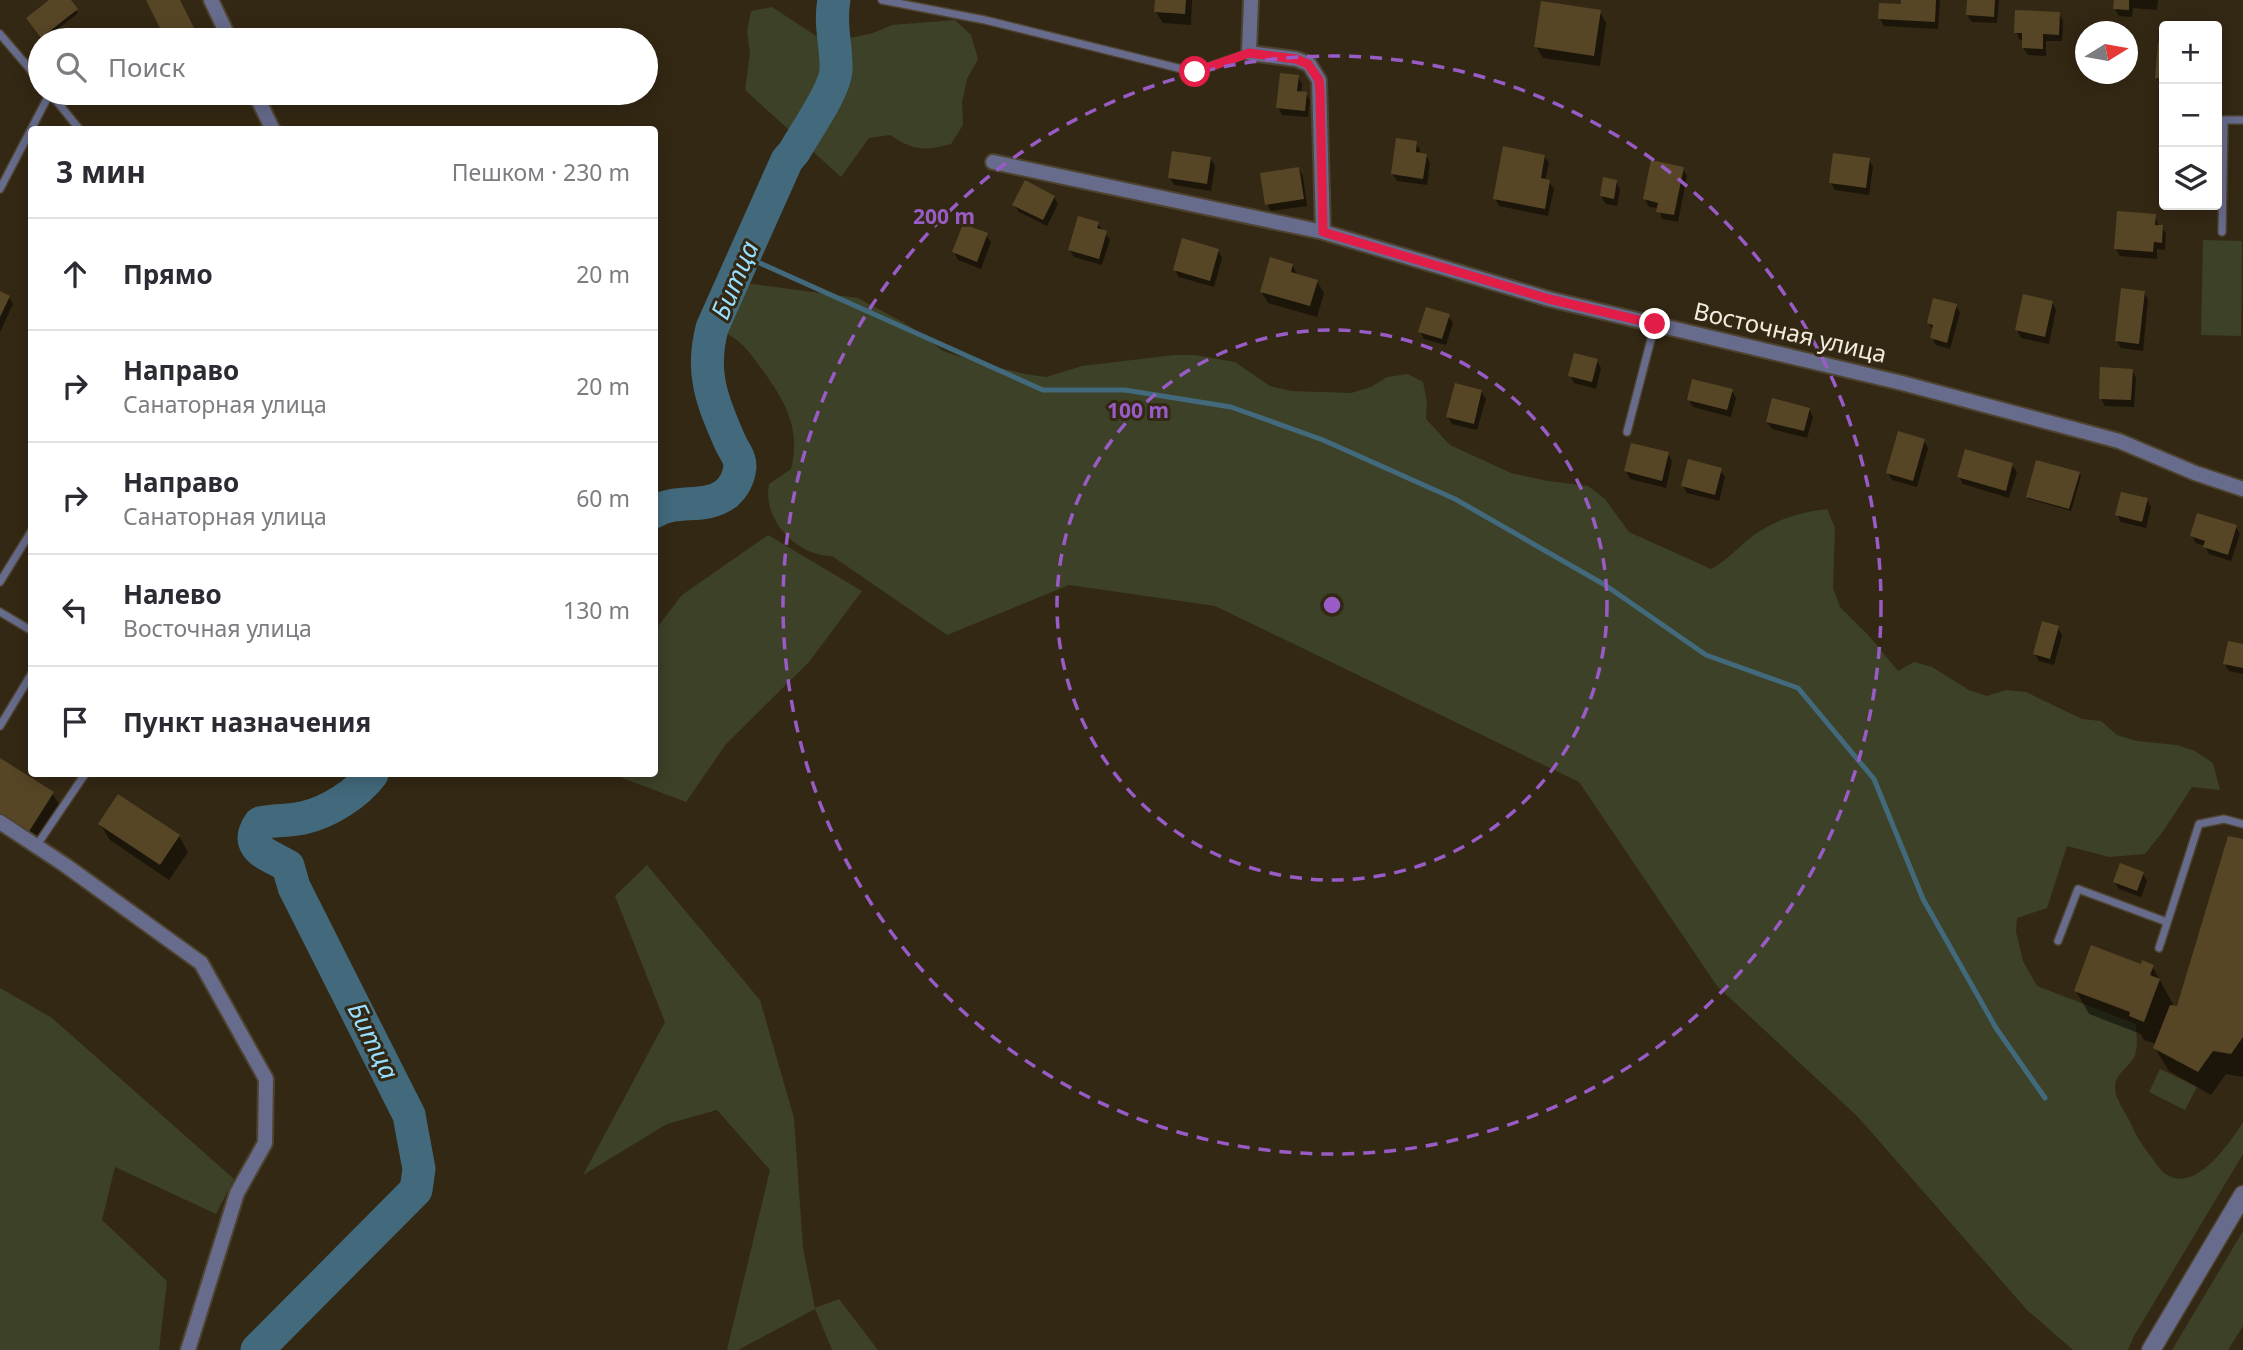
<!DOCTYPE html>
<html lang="ru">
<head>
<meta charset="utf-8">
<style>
  :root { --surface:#fff; --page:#f2f2f3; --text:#2b2b33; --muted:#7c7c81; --line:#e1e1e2 }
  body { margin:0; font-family:"Noto Sans",sans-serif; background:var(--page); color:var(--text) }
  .controls { position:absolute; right:21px; top:21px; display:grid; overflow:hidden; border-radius:7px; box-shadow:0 4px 18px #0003 }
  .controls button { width:63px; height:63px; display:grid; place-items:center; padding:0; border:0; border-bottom:2px solid var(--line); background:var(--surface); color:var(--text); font:35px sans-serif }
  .compass { position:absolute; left:2075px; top:21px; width:63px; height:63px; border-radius:50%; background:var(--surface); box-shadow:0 4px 18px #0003; rotate:79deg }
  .stop { position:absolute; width:21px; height:21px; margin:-16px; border:5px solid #e11d48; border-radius:50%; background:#fff }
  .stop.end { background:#e11d48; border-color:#fff; box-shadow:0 2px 7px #0008 }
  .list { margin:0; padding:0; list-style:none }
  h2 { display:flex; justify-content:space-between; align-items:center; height:91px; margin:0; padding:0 28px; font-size:30px }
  h2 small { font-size:23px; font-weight:400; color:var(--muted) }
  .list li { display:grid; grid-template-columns:46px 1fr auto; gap:21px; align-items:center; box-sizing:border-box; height:112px; padding:0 28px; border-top:2px solid var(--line) }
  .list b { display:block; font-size:26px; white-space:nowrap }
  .list p { margin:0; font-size:23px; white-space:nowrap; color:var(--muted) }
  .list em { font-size:23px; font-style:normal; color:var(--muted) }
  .icon { flex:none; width:38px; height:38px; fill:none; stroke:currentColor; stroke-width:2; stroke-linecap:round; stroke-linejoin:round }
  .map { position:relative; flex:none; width:2243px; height:1350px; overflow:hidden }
  .search { position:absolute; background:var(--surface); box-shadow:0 4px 18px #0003; left:28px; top:28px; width:630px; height:77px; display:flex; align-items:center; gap:18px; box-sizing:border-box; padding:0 24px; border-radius:38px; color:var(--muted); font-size:26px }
  .panel { position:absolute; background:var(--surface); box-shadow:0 4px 18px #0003; left:28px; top:126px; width:630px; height:651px; border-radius:7px }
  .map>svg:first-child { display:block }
  .green { fill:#3d4127 }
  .shadow { fill:#0007 }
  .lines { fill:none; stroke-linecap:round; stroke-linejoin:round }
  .stream { stroke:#426a7c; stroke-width:5 }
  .river { stroke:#426a7c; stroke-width:33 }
  .building { fill:#574626 }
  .service-casing { stroke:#4e432f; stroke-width:10 }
  .minor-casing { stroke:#4e432f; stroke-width:18 }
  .tertiary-casing { stroke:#4e432f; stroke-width:21 }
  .service { stroke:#676b8c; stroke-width:7 }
  .minor { stroke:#676b8c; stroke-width:14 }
  .tertiary { stroke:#676b8c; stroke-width:18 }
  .route { stroke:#e11d48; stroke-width:9 }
  .ring { fill:none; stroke:#995cc7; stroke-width:3.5; stroke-dasharray:12 9 }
  .labels { text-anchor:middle; stroke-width:6; stroke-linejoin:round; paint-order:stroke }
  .street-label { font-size:24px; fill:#f2ebde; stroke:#332813 }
  .water-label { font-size:26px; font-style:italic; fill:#98deff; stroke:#332813 }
  .centre { fill:#995cc7; stroke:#332813; stroke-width:3.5 }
  .ring-label { font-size:21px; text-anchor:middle; font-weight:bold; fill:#995cc7; stroke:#332813; stroke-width:6; stroke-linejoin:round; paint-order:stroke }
</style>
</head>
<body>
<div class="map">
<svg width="2243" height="1350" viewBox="0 0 2243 1350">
  <rect width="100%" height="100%" fill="#332813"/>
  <path class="green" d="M772 7 827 43 873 33 892 25 955 20 971 35 978 59 967 79 962 102 963 125 951 144C924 151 914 151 890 135L869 138 841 177 745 90 750 53 747 31 751 11Z
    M2203 240 2242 241 2241 336 2201 335Z
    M745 283 858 298 908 325 943 351 983 364 1025 374 1046 377 1082 366 1174 355H1195L1235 362 1270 386 1291 391 1351 393 1371 387 1387 377 1408 374 1423 382 1427 402 1426 419 1450 445 1511 473 1548 481 1588 486 1605 499 1629 532 1711 569C1728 560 1739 546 1754 535 1777 519 1801 512 1827 509L1835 528 1833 588 1840 607 1870 637 1898 671 1914 662 1932 667 1969 690 1987 696 2006 690 2026 692 2082 719 2101 721 2117 735 2137 741 2177 745 2195 751 2213 763 2220 790 2192 787 2164 830 2145 854 2109 857 2067 846 2047 908 2017 918 2016 932 2023 961 2037 986 2136 1024C2136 1032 2138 1043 2136 1051 2134 1066 2116 1070 2115 1087 2115 1101 2127 1113 2132 1126 2137 1138 2144 1147 2152 1158 2155 1162 2158 1167 2162 1171 2192 1199 2230 1143 2243 1122V1154L2134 1336 2128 1350H2073L2027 1310 1858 1117 1717 986 1579 782 1215 606 1069 585 947 635 832 556C797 556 762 520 769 484L791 469C801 430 786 403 764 372 751 354 742 340 721 331Z
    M768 535 862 591 809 662 726 744 686 802 612 774H654L655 630 682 595Z
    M647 865 760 1000 794 1118 803 1248 815 1308 839 1299 878 1350H832L815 1309 738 1350H727L770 1170 717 1110 667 1124 583 1175 665 1022 615 896Z
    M0 988 52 1018 234 1179 216 1214 115 1167 102 1220 167 1281 159 1350H0Z
    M2160 1069 2197 1087 2185 1110 2149 1092Z
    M2243 1231V1326L2228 1350H2172Z"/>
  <path class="shadow" d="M52 0H68L78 13 44 40 30 21Z
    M148 0H179L198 40H167Z
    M1157 0H1192L1191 25 1163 23 1156 12Z
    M1903 0H1940L1938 29 1884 26 1880 19 1903 6Z
    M1968 0H1999L1997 23 1972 22 1967 15Z
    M2115 0H2158L2157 10 2133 8 2132 17 2119 16 2115 9Z
    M1600 12 1606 23 1600 66 1543 58 1536 46Z
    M2059 13 2063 21 2062 41H2046V56L2028 55 2023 48 2024 40H2020L2016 32Z
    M2160 45 2164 46V86L2161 85 2157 78Z
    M1298 77 1302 84 1301 93H1306L1310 101 1308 117 1282 115 1278 107Z
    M1416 143 1420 150V154L1426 155 1430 163 1427 185 1397 181 1392 173Z
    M1544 156 1549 163 1545 181 1549 182 1554 189 1548 216 1499 206 1495 198Z
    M1210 158 1215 166 1211 191 1174 185 1170 178Z
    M1869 160 1873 167 1869 195 1835 190 1831 183Z
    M1682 168 1687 176 1678 222 1662 219 1659 208 1649 207 1645 199Z
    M1299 169 1303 176 1307 206 1271 211 1267 204Z
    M1616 182 1620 189 1617 206 1606 204 1601 196Z
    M1054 197 1058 204 1047 226 1019 212 1014 205Z
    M2155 216 2159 227H2162L2166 234 2165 250 2157 249V259L2120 256 2116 249Z
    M1097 223 1110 240 1102 265 1074 257 1070 250Z
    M986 235 991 242 981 269 958 260 954 252Z
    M1218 250 1222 258 1214 287 1179 277 1175 270Z
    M1292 265 1298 276 1317 281 1324 293 1317 317 1268 303 1261 291Z
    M2144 292 2148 300 2143 351 2121 348 2117 341Z
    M0 293 9 297 13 304 0 332Z
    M2052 302 2056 310 2049 344 2021 338 2017 330Z
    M1956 306 1960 313 1950 349 1936 345 1932 338 1933 331 1929 323Z
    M1448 316 1453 323 1446 345 1424 339 1420 332Z
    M1597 361 1601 368 1596 389 1574 383 1570 375Z
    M2132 370 2136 378 2134 407 2105 406 2101 398Z
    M1481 391 1486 399 1477 430 1452 424 1448 417Z
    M1732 391 1736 398 1731 417 1693 407 1689 400Z
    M1809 409 1813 417 1807 438 1772 429 1767 422Z
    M1924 441 1928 448 1917 487 1892 480 1888 473Z
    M1668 454 1672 461 1666 488 1630 479 1626 471Z
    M2012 465 2017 472 2009 498 1963 484 1959 477Z
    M1720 470 1725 477 1719 501 1687 493 1683 486Z
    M2079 473 2081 476 2071 511 2029 499 2027 496Z
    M2147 500 2151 507 2146 528 2121 522 2117 514Z
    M2236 527 2240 534 2231 561 2209 554 2205 546 2196 543 2192 536Z
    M2057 627 2062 635 2054 665 2039 661 2035 654Z
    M2243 646V674L2229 671 2225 664Z
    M0 760 52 793 62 809 37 848 0 824Z
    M100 824 179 836 188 852 169 880 110 840Z
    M2243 841V1077L2226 1074 2211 1095 2169 1071 2155 1048 2156 1044 2144 1040 2141 1034 2089 1014 2076 991 2142 966H2152L2173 1004 2172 1007 2178 1008Z
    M2143 874 2147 881 2141 897 2119 889 2115 882Z"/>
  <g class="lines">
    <path class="stream" d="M744 256 1043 390H1125L1231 407 1323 440 1455 499 1605 585 1706 655 1798 688 1874 779 1923 899 1996 1028 2045 1098"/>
    <path class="river" d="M654 512C677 498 704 510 726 494 734 487 739 478 740 466 740 457 734 451 730 442 722 423 712 402 709 381 706 365 708 344 712 328L787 160 794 152C805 132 835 91 836 70 837 47 829 24 834 0
      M257 1350 416 1190 419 1169 409 1115 294 887 288 866C270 855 242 849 260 823 274 820 289 821 303 818 329 812 357 794 372 774"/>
  </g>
  <path class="building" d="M49 0H71L78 9 41 38 26 18Z
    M146 0H180L196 32 178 40H166Z
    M1155 0H1186L1185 14 1154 12Z
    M1901 0H1936L1935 22 1878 19 1879 3 1901 4Z
    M1967 0H1995L1994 17 1966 15Z
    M2114 0H2129V10L2113 9Z
    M1541 1 1601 10 1594 56 1534 47Z
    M2015 10 2060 12 2059 35 2043 34V49L2022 48V33H2014Z
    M2158 43 2164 44V79L2155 78Z
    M1280 73 1299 75 1297 91 1307 92 1305 111 1276 108Z
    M1396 138 1417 141 1416 152 1427 154 1423 179 1391 174Z
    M1503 146 1545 155 1541 178 1550 180 1545 209 1493 199Z
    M1172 151 1211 157 1207 184 1168 178Z
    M1833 153 1870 158 1866 188 1829 183Z
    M1651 160 1684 167 1674 215 1656 212 1658 203 1643 199Z
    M1299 167 1304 199 1265 205 1260 173Z
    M1603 177 1617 180 1614 199 1600 196Z
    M1025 180 1055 196 1043 220 1012 205Z
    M2117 211 2156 214 2155 225H2163L2162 243 2154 242 2153 252 2114 249Z
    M1078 216 1099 222 1097 228 1107 231 1099 259 1068 250Z
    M963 224 988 233 977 262 952 252Z
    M1182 238 1219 249 1210 281 1173 270Z
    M1270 257 1293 264 1291 272 1318 280 1310 306 1260 292Z
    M2121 288 2145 291 2139 344 2115 341Z
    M0 291 10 296 0 317Z
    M2023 294 2053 301 2045 337 2015 330Z
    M1933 298 1957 304 1947 343 1930 338 1933 325 1927 323Z
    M1426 307 1450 314 1442 339 1418 332Z
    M1574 353 1598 359 1592 382 1568 376Z
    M2100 367 2133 369 2131 400 2099 399Z
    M1692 379 1733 389 1727 410 1687 400Z
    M1455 383 1482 390 1474 424 1446 417Z
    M1772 398 1810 408 1804 431 1766 422Z
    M1898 431 1925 439 1913 481 1886 473Z
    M1631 443 1669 452 1662 481 1624 471Z
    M1965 449 2013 463 2006 491 1957 477Z
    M1688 459 1722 468 1715 495 1681 486Z
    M2036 460 2080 472 2069 509 2026 497Z
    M2121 492 2148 498 2142 522 2115 515Z
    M2197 513 2237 525 2228 555 2203 547 2205 541 2190 536Z
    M2042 621 2059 626 2050 659 2033 654Z
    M2228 641 2243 644V668L2223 664Z
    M0 758 54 792 28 833 0 816Z
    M118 794 180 835 160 865 98 824Z
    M2228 836 2243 839V1037L2231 1054 2213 1051 2198 1072 2153 1048 2170 1005 2177 1006Z
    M2120 863 2144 872 2137 891 2113 882Z
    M2091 945 2141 964 2142 960 2154 965 2150 975 2160 979 2144 1022 2129 1016 2130 1012 2074 991Z"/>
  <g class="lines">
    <g class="service-casing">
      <path id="service" d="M882 0 985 20 1194 72 1249 53
        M0 34 40 81
        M50 93 80 130
        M0 189 50 93
        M2222 232 2224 120H2243
        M1627 432 1655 324
        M0 582 32 530
        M0 612 32 631
        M0 726 32 673
        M37 845 85 774
        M2058 941 2078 889 2167 922
        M2159 948 2199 824 2224 819 2243 824"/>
    </g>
    <g class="minor-casing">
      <path id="minor" d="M211 0 230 40
        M1251 0 1249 53 1296 59 1309 64 1319 80 1323 232
        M255 93 273 130
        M993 162 1323 232 1549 299 1902 383 2119 441 2195 473 2243 489
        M0 822 65 865 201 963 266 1079 265 1143 237 1193 188 1350"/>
    </g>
    <g class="tertiary-casing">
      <path id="tertiary" d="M2151 1350 2243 1195"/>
    </g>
    <use href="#service" class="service"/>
    <use href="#minor" class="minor"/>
    <use href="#tertiary" class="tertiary"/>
  </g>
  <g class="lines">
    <path class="route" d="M1195 72 1249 53 1296 59 1308 64 1319 80 1320 91 1323 232 1549 299 1655 324"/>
  </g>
  <g class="ring">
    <circle cx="1332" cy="605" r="275"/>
    <circle cx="1332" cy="605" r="549"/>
  </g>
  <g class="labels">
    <g class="street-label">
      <text transform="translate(1790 333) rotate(13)" y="8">Восточная улица</text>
    </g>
    <g class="water-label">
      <text transform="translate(735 280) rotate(-67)" y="9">Битца</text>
      <text transform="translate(373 1041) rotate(64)" y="9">Битца</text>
    </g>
  </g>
  <circle cx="1332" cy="605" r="10" class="centre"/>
  <g class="ring-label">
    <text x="944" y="224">200 m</text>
    <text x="1138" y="418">100 m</text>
  </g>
</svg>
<div class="controls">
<button>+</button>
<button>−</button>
<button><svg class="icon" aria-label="layers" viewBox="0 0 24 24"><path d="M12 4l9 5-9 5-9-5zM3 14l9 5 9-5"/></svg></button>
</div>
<svg class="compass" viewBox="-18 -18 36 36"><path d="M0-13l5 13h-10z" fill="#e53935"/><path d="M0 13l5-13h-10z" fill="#7c7c81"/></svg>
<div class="stop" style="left:1195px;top:72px"></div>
<div class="stop end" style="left:1655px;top:324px"></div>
<div class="search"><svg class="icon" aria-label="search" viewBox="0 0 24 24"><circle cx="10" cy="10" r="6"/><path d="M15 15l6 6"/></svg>Поиск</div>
<section class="panel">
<h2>3 мин<small>Пешком · 230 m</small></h2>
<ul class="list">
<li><svg class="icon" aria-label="ahead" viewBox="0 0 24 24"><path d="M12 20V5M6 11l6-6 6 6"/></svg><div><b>Прямо</b></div><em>20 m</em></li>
<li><svg class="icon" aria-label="right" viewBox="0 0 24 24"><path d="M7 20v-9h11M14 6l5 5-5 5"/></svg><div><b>Направо</b><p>Санаторная улица</p></div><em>20 m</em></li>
<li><svg class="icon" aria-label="right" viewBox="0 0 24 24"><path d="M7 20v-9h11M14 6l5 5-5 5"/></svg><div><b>Направо</b><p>Санаторная улица</p></div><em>60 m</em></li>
<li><svg class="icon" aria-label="left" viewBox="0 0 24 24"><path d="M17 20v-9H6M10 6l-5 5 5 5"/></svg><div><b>Налево</b><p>Восточная улица</p></div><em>130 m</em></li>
<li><svg class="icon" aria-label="arrive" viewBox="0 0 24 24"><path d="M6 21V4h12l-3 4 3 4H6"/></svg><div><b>Пункт назначения</b></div></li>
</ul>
</section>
</div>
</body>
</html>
